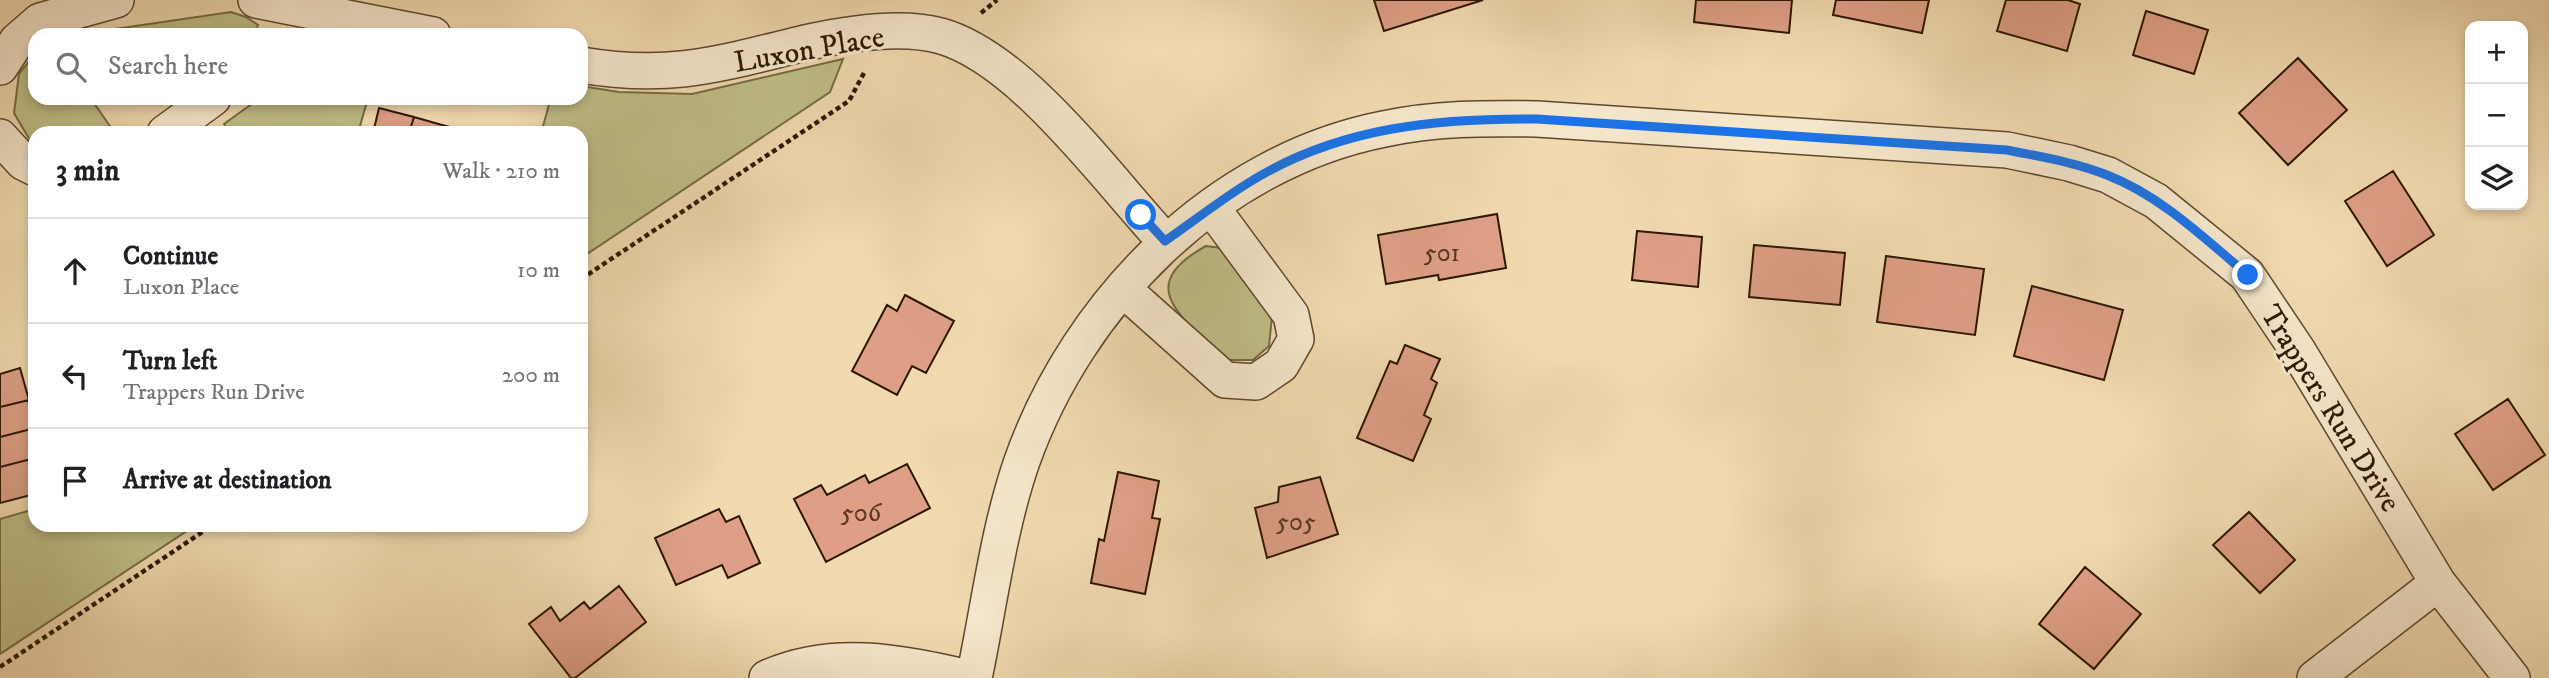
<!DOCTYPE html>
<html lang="en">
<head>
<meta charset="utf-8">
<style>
  :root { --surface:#fff; --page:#f6f6f6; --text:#202124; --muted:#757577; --line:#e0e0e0 }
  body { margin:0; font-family:"IM FELL DW Pica",serif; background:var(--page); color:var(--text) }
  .controls { position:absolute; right:21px; top:21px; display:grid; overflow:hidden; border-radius:14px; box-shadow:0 4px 10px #0003 }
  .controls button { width:63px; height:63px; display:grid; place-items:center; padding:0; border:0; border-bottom:2px solid var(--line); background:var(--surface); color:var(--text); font:35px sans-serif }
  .stop { position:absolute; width:21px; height:21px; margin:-16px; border:5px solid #1a73e8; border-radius:50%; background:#fff }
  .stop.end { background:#1a73e8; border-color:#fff; box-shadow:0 2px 7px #0008 }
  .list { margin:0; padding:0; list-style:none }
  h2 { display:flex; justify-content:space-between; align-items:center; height:91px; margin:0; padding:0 28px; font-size:30px }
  h2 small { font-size:23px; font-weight:400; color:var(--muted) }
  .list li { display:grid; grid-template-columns:46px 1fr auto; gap:21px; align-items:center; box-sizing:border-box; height:105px; padding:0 28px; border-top:2px solid var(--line) }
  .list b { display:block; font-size:26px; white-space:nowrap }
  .list p { margin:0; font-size:23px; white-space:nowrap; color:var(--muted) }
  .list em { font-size:23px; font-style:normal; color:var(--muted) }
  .icon { flex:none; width:38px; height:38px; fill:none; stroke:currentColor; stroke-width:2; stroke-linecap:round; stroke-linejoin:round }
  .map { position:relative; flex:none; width:2549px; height:678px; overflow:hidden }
  .search { position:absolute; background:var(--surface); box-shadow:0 4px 10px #0003; left:28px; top:28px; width:560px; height:77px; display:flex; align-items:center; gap:18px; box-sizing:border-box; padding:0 24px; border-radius:21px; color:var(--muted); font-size:26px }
  .panel { position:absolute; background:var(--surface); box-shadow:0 4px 10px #0003; left:28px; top:126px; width:560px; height:406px; border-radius:21px }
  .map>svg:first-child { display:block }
  .green { fill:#c0be87; stroke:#766b44; stroke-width:2 }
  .building { fill:#de9f86; stroke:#2c1802; stroke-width:2 }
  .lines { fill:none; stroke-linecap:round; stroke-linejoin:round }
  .minor-casing { stroke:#5d482e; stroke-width:38 }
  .path { stroke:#2c1802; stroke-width:4.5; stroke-dasharray:5 3.5; stroke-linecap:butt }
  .minor { stroke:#f6e7cc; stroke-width:35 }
  .route { stroke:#1a73e8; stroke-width:9 }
  .labels { text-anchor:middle; stroke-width:6; stroke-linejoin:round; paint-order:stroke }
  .number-label { font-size:26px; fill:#583a23 }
  .street-label { font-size:30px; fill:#2c1802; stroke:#f6e7cc }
</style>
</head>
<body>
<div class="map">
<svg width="2549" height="678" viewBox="0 0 2549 678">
  <rect width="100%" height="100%" fill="#f1dab0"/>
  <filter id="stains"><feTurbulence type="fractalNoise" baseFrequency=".00286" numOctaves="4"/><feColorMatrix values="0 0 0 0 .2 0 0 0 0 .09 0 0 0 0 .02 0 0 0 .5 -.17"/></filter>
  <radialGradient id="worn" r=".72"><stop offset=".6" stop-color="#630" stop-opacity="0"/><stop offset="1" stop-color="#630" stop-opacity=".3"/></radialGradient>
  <path class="green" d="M231 12 246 17 258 25 254 35H74Z
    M35 54V98H101L94 103 114 132 35 133V145L31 142 14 113 19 74Z
    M843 59 830 92 581 258V133H541L551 98H581V86L619 92 692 94Z
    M260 98H368L358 133H230L224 124Z
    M1206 246 1221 248 1272 316 1269 346 1253 360H1223C1185 317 1131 287 1206 246Z
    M35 509V525H196L0 654V519Z"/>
  <path class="building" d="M1374 0H1483L1384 31Z
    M1696 0H1792L1789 33 1694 22Z
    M1836 0H1929L1922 33 1833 15Z
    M2006 0H2068L2080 4 2067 51 1997 31Z
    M2146 11 2208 30 2194 74 2133 55Z
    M2298 58 2347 110 2288 165 2239 113Z
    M379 108 414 117 409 133H373Z
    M414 117 442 125 440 133H409Z
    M442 125 470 132 440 133Z
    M2393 171 2434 235 2387 266 2345 201Z
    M1497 214 1506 268 1439 280 1438 275 1386 284 1378 235Z
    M1637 231 1702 237 1698 287 1632 280Z
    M1754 245 1845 253 1840 305 1749 297Z
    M1886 256 1984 269 1975 335 1877 322Z
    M2032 286 2123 310 2104 380 2014 356Z
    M905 295 954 321 926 373 912 366 897 395 852 371 887 305 897 311Z
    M1405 345 1440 359 1431 379 1437 383 1424 415 1431 419 1413 461 1357 438 1390 361 1397 364Z
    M20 368 29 400 0 407V374Z
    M2508 399 2545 455 2493 490 2455 434Z
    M29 400 35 428 0 437V407Z
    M35 428V458L0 467V437Z
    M35 458V494L0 503V467Z
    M907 464 930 508 826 562 794 499 821 485 827 495 865 475 869 483Z
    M1118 472 1159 481 1152 518 1160 519 1145 594 1091 583 1099 539 1104 541Z
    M1320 477 1338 534 1267 558 1255 508 1278 502 1279 487Z
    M719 509 726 522 739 516 760 563 728 578 722 565 676 585 655 538Z
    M2249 512 2295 560 2260 593 2213 545Z
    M2085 567 2141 614 2094 669 2039 624Z
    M619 586 646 622 575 678H571L529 624 551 607 560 621 584 602 590 609Z"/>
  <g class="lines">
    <g class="minor-casing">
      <path id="minor" d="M256 0 433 35
        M581 65C671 80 719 64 805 43 845 34 901 25 941 36 1022 59 1108 180 1165 241
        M0 67 17 41 40 21 116 0
        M165 133 213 98
        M0 137 23 162 35 168
        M1123 289 1225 380 1256 382 1281 365 1296 339 1291 315 1212 208
        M767 678C834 648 900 663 969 678
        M974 678C989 607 998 530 1022 461 1078 303 1216 162 1384 129 1435 118 1485 118 1537 119L2007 150 2069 163 2108 175 2156 201 2247 275 2298 351 2438 583 2512 678
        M2315 678 2438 583"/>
    </g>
    <path class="path" d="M981 13 997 0
      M581 279 849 101 865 71
      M0 667 213 525"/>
    <use href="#minor" class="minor"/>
  </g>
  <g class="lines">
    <path class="route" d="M1141 215 1165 241C1194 221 1223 198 1253 180 1340 127 1438 118 1537 119L2007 150C2041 157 2075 162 2107 175 2161 196 2204 238 2248 275"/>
  </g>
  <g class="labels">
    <g class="number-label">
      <text x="1442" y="261">501</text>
      <text x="861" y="521">506</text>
      <text x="1296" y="530">505</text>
    </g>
    <g class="street-label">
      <text transform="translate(809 49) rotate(-10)" y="10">Luxon Place</text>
      <text transform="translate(2331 408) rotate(58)" y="10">Trappers Run Drive</text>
    </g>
  </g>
  <rect width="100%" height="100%" filter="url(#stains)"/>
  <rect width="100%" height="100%" fill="url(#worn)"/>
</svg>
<div class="controls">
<button>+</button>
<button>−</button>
<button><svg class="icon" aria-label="layers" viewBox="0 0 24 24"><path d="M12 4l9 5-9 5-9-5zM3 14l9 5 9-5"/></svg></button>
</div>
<div class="stop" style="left:1141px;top:215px"></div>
<div class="stop end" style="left:2248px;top:275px"></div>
<div class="search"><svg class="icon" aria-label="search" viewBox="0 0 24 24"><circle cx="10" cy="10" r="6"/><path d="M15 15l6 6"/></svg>Search here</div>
<section class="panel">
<h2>3 min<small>Walk · 210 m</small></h2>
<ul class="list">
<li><svg class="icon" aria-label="ahead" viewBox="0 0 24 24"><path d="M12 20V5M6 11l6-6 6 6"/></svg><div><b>Continue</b><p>Luxon Place</p></div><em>10 m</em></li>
<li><svg class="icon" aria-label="left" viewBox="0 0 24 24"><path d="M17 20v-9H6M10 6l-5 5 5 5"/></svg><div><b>Turn left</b><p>Trappers Run Drive</p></div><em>200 m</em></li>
<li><svg class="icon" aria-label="arrive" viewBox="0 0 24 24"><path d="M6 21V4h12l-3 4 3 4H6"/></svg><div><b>Arrive at destination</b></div></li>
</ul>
</section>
</div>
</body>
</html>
